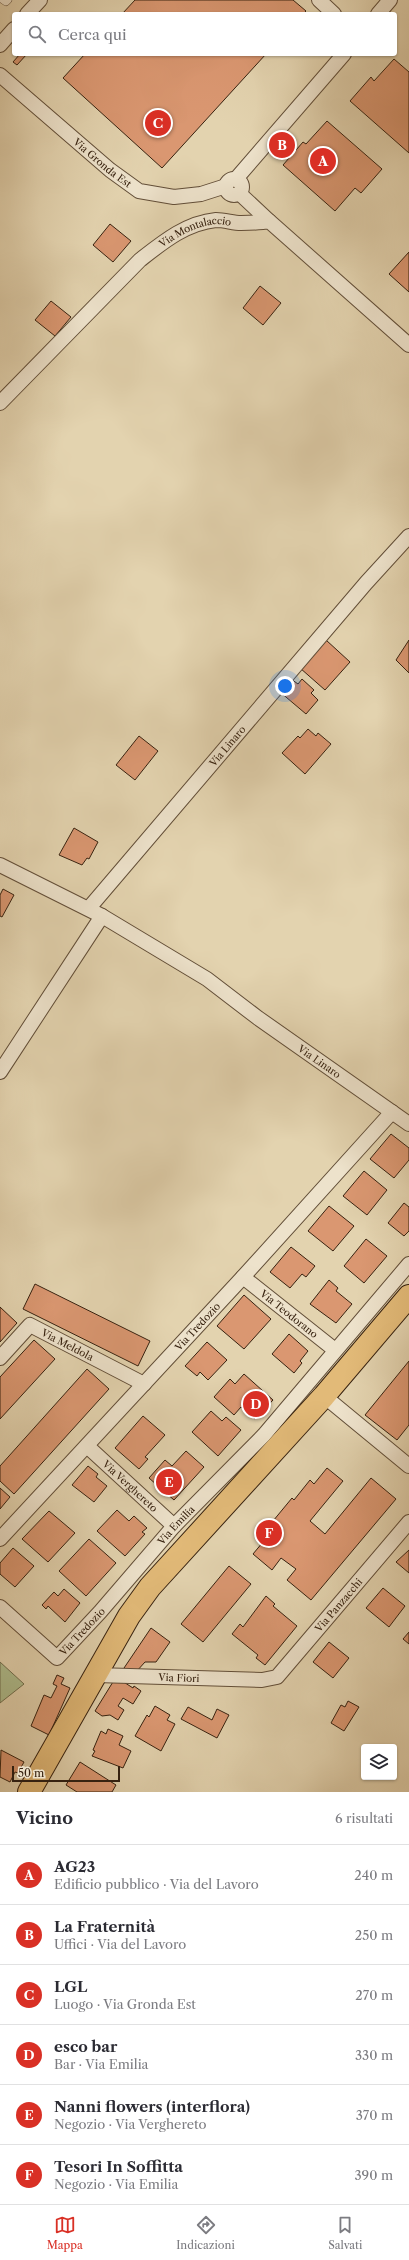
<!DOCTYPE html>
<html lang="it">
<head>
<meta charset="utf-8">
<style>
  :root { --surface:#fff; --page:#f7f7f7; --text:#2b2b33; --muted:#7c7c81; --line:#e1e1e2; --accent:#d93025 }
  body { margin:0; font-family:"Libre Caslon Text",serif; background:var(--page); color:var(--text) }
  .controls { position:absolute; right:12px; bottom:12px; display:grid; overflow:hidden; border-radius:4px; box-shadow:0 1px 3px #0004 }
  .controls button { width:36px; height:36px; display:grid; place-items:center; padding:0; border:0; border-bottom:1px solid var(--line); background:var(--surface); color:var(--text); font:20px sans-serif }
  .scale { position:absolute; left:12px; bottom:10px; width:108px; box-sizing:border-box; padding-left:4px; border:2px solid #372210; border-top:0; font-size:11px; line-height:14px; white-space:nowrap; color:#372210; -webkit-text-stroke:3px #ede2cb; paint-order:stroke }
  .you { position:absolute; left:285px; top:686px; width:14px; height:14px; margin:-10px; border:3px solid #fff; border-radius:50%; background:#1a73e8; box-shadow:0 0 0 6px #1a73e833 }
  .badge { display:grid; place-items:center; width:26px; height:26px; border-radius:50%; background:var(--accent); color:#fff; font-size:13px; font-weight:700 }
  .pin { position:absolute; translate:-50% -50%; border:2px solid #fff; box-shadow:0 1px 4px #0006 }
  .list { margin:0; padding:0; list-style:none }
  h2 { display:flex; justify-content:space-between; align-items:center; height:52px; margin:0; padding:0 16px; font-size:17px }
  h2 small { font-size:13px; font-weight:400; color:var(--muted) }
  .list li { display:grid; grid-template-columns:26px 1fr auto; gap:12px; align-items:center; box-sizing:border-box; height:60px; padding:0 16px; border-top:1px solid var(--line) }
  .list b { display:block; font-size:15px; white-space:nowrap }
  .list p { margin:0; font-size:13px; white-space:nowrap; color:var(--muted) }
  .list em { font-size:13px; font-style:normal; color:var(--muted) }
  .icon { flex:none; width:22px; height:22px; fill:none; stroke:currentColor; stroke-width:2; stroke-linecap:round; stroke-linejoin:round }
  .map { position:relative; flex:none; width:409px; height:1792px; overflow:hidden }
  .search { position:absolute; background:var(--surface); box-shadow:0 1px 3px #0004; left:12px; right:12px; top:12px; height:44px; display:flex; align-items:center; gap:10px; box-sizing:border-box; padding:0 14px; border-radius:4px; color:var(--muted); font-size:15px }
  .sheet { height:412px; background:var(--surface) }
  nav { display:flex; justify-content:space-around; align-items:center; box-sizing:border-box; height:56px; border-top:1px solid var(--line); background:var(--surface); font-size:11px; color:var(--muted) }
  nav a { display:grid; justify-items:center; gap:2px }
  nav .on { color:var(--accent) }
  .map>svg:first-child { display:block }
  .green { fill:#afbe8f; stroke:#737050 }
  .building { fill:#da9771; stroke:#372210 }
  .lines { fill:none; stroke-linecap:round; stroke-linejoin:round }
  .service-casing { stroke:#624e38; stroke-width:8 }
  .minor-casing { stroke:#624e38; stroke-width:16 }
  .primary-casing { stroke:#372210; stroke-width:24 }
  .service { stroke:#ede2cb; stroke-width:7 }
  .minor { stroke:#ede2cb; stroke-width:14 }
  .primary { stroke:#e2ba78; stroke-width:22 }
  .labels { text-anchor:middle; stroke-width:3; stroke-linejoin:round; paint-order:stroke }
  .street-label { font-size:10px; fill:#372210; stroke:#ede2cb }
</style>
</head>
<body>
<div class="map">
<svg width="409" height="1792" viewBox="0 0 409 1792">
  <rect width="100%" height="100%" fill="#e3d3af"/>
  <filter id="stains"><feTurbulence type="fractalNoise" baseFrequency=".005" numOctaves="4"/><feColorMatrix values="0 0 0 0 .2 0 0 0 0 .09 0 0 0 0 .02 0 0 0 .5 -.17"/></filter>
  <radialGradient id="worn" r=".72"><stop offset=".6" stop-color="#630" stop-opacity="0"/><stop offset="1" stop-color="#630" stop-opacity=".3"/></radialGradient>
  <path class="green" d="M0 1662 24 1684 0 1703Z"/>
  <path class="building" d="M135 0H293L306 11 303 14H122Z
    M20 54H27L17 65 13 62Z
    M85 54H266L162 168 63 78Z
    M394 59 409 72V153L350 101 371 77 374 81Z
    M327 121 382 169 361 193 355 188 335 211 283 165 303 142 306 144Z
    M110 224 131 241 113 262 93 245Z
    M409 252V292L389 274Z
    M260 286 281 303 263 325 243 308Z
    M51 301 71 317 55 336 35 320Z
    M326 640 350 662 325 690 300 668Z
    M409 640V673L396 660Z
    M291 679 298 684 302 679 314 690 311 693 318 700 306 714 280 692Z
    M308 729 316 736 318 733 331 744 305 774 282 753 298 736 300 738Z
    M139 736 158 751 135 780 116 765Z
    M74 828 98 842 89 859 87 858 82 865 59 855Z
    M3 889 14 895 2 917 0 916V895Z
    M391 1134 409 1148V1160L394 1178 370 1159Z
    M364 1171 387 1190 367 1215 343 1196Z
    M404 1203 409 1207V1231L404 1236 388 1223Z
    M329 1206 354 1226 333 1251 308 1231Z
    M366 1239 387 1256 364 1283 344 1266Z
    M291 1247 315 1266 306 1277 302 1274 290 1288 270 1272Z
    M329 1280 338 1288 336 1291 352 1304 336 1323 310 1304Z
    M35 1284 150 1341 138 1366 23 1309Z
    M244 1295 271 1319 244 1349 217 1326Z
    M0 1307 17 1323 0 1342Z
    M289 1334 308 1351 300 1361 302 1363 294 1373 272 1354Z
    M34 1340 55 1359 0 1419V1377Z
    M207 1342 227 1360 208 1380 200 1372 197 1376 185 1366Z
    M409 1361V1425L397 1440 365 1415Z
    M87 1369 109 1389 14 1494 0 1481V1466Z
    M244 1374 273 1400 255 1419 241 1407 234 1415 214 1397 230 1379 235 1384Z
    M211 1411 222 1421 226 1417 241 1430 218 1456 192 1432Z
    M143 1416 165 1435 145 1457 148 1459 139 1469 115 1448Z
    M186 1451 204 1467 174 1500 149 1478 165 1460 172 1466Z
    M88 1466 98 1474 96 1477 107 1486 94 1502 72 1485Z
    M327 1468 343 1481 310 1521 325 1534 371 1478 396 1499 311 1600 287 1580 296 1569 281 1558 272 1570 253 1554 263 1542 259 1538 292 1498 294 1500 310 1480 314 1484Z
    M0 1488 10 1497 0 1509Z
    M117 1510 129 1521 134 1516 147 1528 142 1532 145 1534 125 1556 97 1531Z
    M49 1511 75 1533 48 1562 22 1539Z
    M89 1539 116 1563 86 1596 59 1571Z
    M13 1548 34 1566 15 1587 0 1574V1563Z
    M409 1550V1573L396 1562Z
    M229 1566 251 1584 203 1642 181 1624Z
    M383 1588 405 1606 389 1627 366 1608Z
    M64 1589 80 1603 65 1622 48 1606 46 1609 42 1605 54 1592 58 1596Z
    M266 1596 275 1604 273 1606 297 1626 265 1665 256 1658 258 1655 232 1634 240 1624 243 1627Z
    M151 1628 170 1642 156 1662H145L136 1672 124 1668Z
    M409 1632V1644L403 1639Z
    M329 1642 349 1658 333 1678 313 1662Z
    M57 1675 64 1678 61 1684 70 1688 49 1735 31 1726 44 1695 51 1698 57 1686 53 1684Z
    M116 1677 133 1688 134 1686 141 1691 133 1704 123 1698 118 1706 124 1710 118 1720 110 1715 102 1716 95 1711Z
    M348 1701 359 1707 344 1731 331 1723 341 1705 345 1707Z
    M155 1706 170 1715 167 1720 175 1724 161 1751 135 1736 147 1715 149 1717Z
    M188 1707 212 1720 217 1709 229 1715 217 1738 181 1719Z
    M108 1729 123 1736 119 1745 131 1751 123 1768 92 1756 95 1751 93 1750 101 1731 106 1734Z
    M1 1750 24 1762 18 1773 15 1772 10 1782 0 1777Z
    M80 1762 116 1785 112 1792H77L66 1785Z"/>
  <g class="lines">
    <g class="service-casing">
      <path id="service" d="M3 0 6 2 8 0"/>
    </g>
    <g class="minor-casing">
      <g id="minor">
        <path d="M319 0 334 14"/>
        <path d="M27 14 40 0"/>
        <path d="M378 14 390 0"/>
        <path d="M0 45 14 29"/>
        <path id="s1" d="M0 75 110 170 139 191 174 197 201 194 226 186"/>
        <circle cx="234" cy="187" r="8"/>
        <path d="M235 180 344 54"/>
        <path d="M239 193 269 221"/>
        <path id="s2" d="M0 403 140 260C163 242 186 223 216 220 225 220 233 223 241 223 250 223 260 223 269 221L409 345"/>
        <path id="s3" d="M0 865 102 916 207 979 258 1018 409 1124"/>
        <path id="s4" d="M89 908 366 583 409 536"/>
        <path d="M0 1072 102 916"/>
        <path id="s5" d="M243 1277 335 1350"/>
        <path id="s6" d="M0 1358 30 1325 144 1384"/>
        <path d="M324 1396 409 1466"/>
        <path id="s7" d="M87 1446 174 1526"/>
        <path id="s8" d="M0 1539 243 1277 392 1112"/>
        <path id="s9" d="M0 1607 57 1658 100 1612 174 1526 264 1435 409 1264"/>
        <path id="s10" d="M96 1675 262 1680 277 1677 409 1522"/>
      </g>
    </g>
    <g class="primary-casing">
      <path id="primary" d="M29 1792 129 1616 150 1587 324 1396 409 1296"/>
    </g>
    <use href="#service" class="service"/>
    <use href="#minor" class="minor"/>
    <use href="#primary" class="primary"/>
  </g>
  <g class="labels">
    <g class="street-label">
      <text dy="4" stroke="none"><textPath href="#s1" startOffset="135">Via Gronda Est</textPath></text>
      <text dy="4" stroke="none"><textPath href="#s2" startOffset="264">Via Montalaccio</textPath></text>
      <text dy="4" stroke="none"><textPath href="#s4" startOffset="213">Via Linaro</textPath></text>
      <text dy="4" stroke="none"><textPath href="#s3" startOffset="376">Via Linaro</textPath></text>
      <text dy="4" stroke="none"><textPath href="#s5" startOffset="59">Via Teodorano</textPath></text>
      <text dy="4" stroke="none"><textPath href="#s8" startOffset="290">Via Tredozio</textPath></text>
      <text dy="4" stroke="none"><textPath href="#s6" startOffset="87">Via Meldola</textPath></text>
      <text dy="4" stroke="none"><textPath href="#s7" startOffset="59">Via Verghereto</textPath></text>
      <text dy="4" stroke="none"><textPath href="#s9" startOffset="255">Via Emilia</textPath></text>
      <text dy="4" stroke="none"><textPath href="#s10" startOffset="276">Via Panzacchi</textPath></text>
      <text dy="4" stroke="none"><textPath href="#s9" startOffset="113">Via Tredozio</textPath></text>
      <text dy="4" stroke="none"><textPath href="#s10" startOffset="83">Via Fiori</textPath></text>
    </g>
  </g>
  <rect width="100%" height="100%" filter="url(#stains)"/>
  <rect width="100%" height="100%" fill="url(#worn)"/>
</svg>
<div class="controls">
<button><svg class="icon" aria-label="layers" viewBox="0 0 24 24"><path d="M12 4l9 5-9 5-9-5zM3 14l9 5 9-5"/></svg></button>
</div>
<div class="scale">50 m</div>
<div class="you"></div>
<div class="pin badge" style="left:323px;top:161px">A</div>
<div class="pin badge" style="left:282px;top:145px">B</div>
<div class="pin badge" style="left:158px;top:123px">C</div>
<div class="pin badge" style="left:256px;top:1404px">D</div>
<div class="pin badge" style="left:169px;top:1482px">E</div>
<div class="pin badge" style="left:269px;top:1533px">F</div>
<div class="search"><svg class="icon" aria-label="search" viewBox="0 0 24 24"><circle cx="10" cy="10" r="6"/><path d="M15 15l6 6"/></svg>Cerca qui</div>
</div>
<section class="sheet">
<h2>Vicino<small>6 risultati</small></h2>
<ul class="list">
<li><span class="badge">A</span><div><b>AG23</b><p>Edificio pubblico · Via del Lavoro</p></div><em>240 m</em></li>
<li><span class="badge">B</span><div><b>La Fraternità</b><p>Uffici · Via del Lavoro</p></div><em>250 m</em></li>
<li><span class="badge">C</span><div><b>LGL</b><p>Luogo · Via Gronda Est</p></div><em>270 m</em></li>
<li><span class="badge">D</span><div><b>esco bar</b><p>Bar · Via Emilia</p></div><em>330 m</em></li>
<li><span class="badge">E</span><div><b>Nanni flowers (interflora)</b><p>Negozio · Via Verghereto</p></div><em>370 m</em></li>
<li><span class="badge">F</span><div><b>Tesori In Soffitta</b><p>Negozio · Via Emilia</p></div><em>390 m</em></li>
</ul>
</section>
<nav>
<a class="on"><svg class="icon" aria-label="map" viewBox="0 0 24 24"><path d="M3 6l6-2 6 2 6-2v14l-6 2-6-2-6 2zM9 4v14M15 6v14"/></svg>Mappa</a>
<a><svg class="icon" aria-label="directions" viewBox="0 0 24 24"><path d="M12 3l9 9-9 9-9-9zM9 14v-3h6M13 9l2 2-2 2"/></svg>Indicazioni</a>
<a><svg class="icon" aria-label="saved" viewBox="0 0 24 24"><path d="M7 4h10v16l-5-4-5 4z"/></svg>Salvati</a>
</nav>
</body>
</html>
